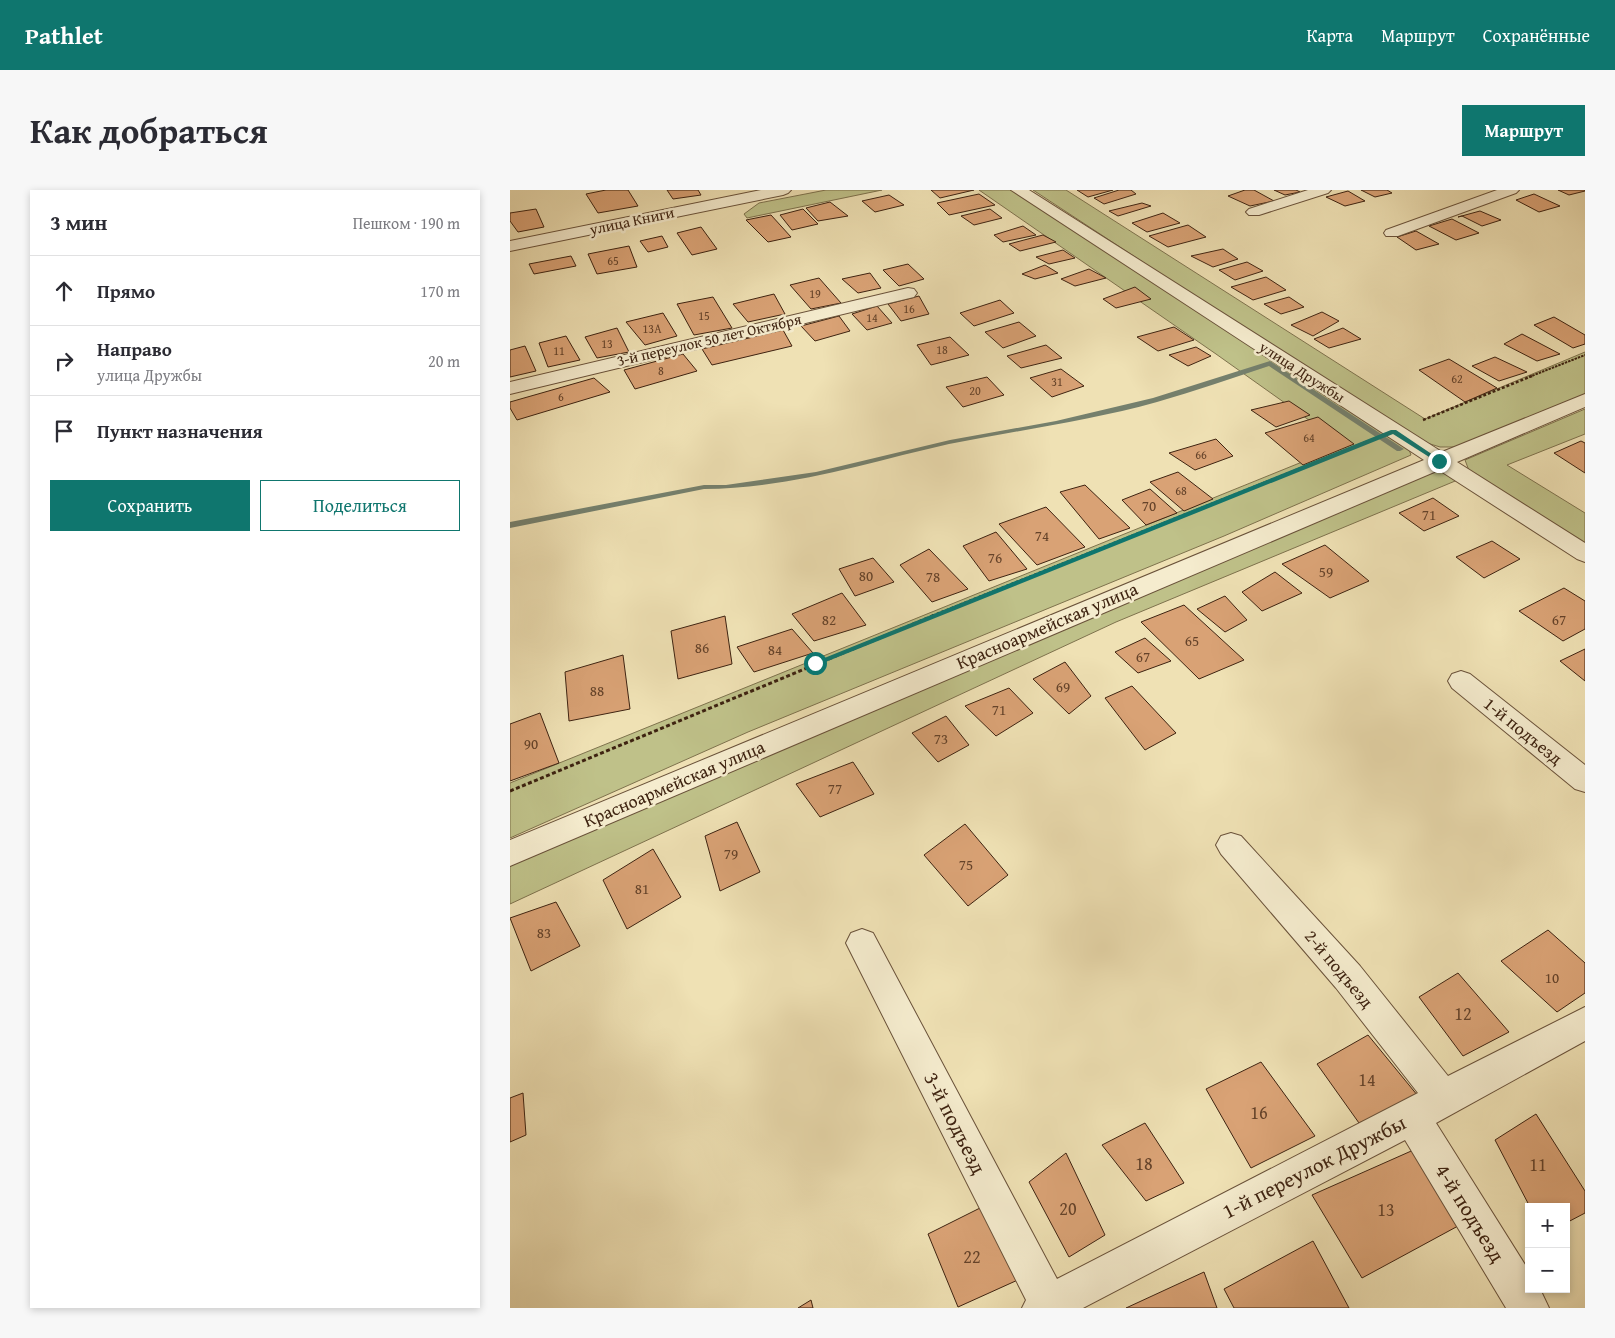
<!DOCTYPE html>
<html lang="ru">
<head>
<meta charset="utf-8">
<style>
  :root { --surface:#fff; --page:#f7f7f7; --text:#2b2b33; --muted:#7c7c81; --line:#e1e1e2; --accent:#0f766e }
  body { margin:0; font-family:"Gentium Book Plus",serif; background:var(--page); color:var(--text) }
  .controls { position:absolute; right:15px; bottom:15px; display:grid; overflow:hidden; border-radius:0px; box-shadow:0 2px 8px #0003 }
  .controls button { width:45px; height:45px; display:grid; place-items:center; padding:0; border:0; border-bottom:1px solid var(--line); background:var(--surface); color:var(--text); font:25px sans-serif }
  .stop { position:absolute; width:15px; height:15px; margin:-11px; border:4px solid #0f766e; border-radius:50%; background:#fff }
  .stop.end { background:#0f766e; border-color:#fff; box-shadow:0 1px 5px #0008 }
  .list { margin:0; padding:0; list-style:none }
  h2 { display:flex; justify-content:space-between; align-items:center; height:65px; margin:0; padding:0 20px; font-size:21px }
  h2 small { font-size:16px; font-weight:400; color:var(--muted) }
  .list li { display:grid; grid-template-columns:32px 1fr auto; gap:15px; align-items:center; box-sizing:border-box; height:70px; padding:0 20px; border-top:1px solid var(--line) }
  .list b { display:block; font-size:19px; white-space:nowrap }
  .list p { margin:0; font-size:16px; white-space:nowrap; color:var(--muted) }
  .list em { font-size:16px; font-style:normal; color:var(--muted) }
  .actions { display:flex; gap:10px; padding:15px 20px }
  .actions a { flex:1; padding:11px 0; border:1px solid var(--accent); border-radius:0px; text-align:center; font-size:18px; color:var(--accent) }
  .actions .main { background:var(--accent); color:#fff }
  .icon { flex:none; width:28px; height:28px; fill:none; stroke:currentColor; stroke-width:2; stroke-linecap:round; stroke-linejoin:round }
  .map { position:relative; flex:none; width:1075px; height:1118px; overflow:hidden; border-radius:0px }
  header { display:flex; align-items:center; gap:30px; box-sizing:border-box; height:70px; padding:0 25px; background:var(--accent); color:#fff }
  header strong { font-size:24px }
  nav { display:flex; gap:28px; margin-inline-start:auto; font-size:18px }
  .intro { display:flex; align-items:center; justify-content:space-between; box-sizing:border-box; height:120px; padding:0 30px }
  h1 { margin:0; font-size:35px }
  .button { padding:12px 22px; border-radius:0px; background:var(--accent); color:#fff; font-size:18px; font-weight:700 }
  main { display:flex; gap:30px; padding:0 30px }
  aside { flex:1; background:var(--surface); border-radius:0px; box-shadow:0 2px 8px #0003 }
  .map>svg:first-child { display:block }
  .green { fill:#bfc189; stroke:#7e724d }
  .lines { fill:none; stroke-linecap:round; stroke-linejoin:round }
  .stream { fill:#75806d; fill-rule:evenodd }
  .building { fill:#d9a275; stroke:#3e2311 }
  .minor-casing { stroke:#6a523a; stroke-width:2 }
  .path-far2 { stroke:#3e2311; stroke-width:2; stroke-dasharray:2.5 1; stroke-linecap:butt }
  .path-far1 { stroke:#3e2311; stroke-width:2.5; stroke-dasharray:3 2; stroke-linecap:butt }
  .path { stroke:#3e2311; stroke-width:3; stroke-dasharray:4 2.5; stroke-linecap:butt }
  .minor { fill:#f5ecce; fill-rule:evenodd }
  .route { fill:#0f766e }
  .labels { text-anchor:middle; stroke-width:5; stroke-linejoin:round; paint-order:stroke }
  .far-number-label { font-size:12px; fill:#65432a }
  .far-street-label { font-size:15px; fill:#3e2311; stroke:#f5ecce }
  .number-label { font-size:15px; fill:#65432a }
  .street-label { font-size:18px; fill:#3e2311; stroke:#f5ecce }
  .near-number-label { font-size:18px; fill:#65432a }
  .near-street-label { font-size:21px; fill:#3e2311; stroke:#f5ecce }
</style>
</head>
<body>
<header>
<strong>Pathlet</strong>
<nav><a>Карта</a><a>Маршрут</a><a>Сохранённые</a></nav>
</header>
<div class="intro"><h1>Как добраться</h1><a class="button">Маршрут</a></div>
<main>
<aside>
<h2>3 мин<small>Пешком · 190 m</small></h2>
<ul class="list">
<li><svg class="icon" aria-label="ahead" viewBox="0 0 24 24"><path d="M12 20V5M6 11l6-6 6 6"/></svg><div><b>Прямо</b></div><em>170 m</em></li>
<li><svg class="icon" aria-label="right" viewBox="0 0 24 24"><path d="M7 20v-9h11M14 6l5 5-5 5"/></svg><div><b>Направо</b><p>улица Дружбы</p></div><em>20 m</em></li>
<li><svg class="icon" aria-label="arrive" viewBox="0 0 24 24"><path d="M6 21V4h12l-3 4 3 4H6"/></svg><div><b>Пункт назначения</b></div></li>
</ul>
<div class="actions"><a class="main">Сохранить</a><a>Поделиться</a></div>
</aside>
<div class="map">
<svg width="1075" height="1118" viewBox="0 0 1075 1118">
  <rect width="100%" height="100%" fill="#efe1b4"/>
  <filter id="stains"><feTurbulence type="fractalNoise" baseFrequency=".004" numOctaves="4"/><feColorMatrix values="0 0 0 0 .2 0 0 0 0 .09 0 0 0 0 .02 0 0 0 .5 -.17"/></filter>
  <radialGradient id="worn" r=".72"><stop offset=".6" stop-color="#630" stop-opacity="0"/><stop offset="1" stop-color="#630" stop-opacity=".3"/></radialGradient>
  <path class="green" d="M316 0H372L237 28 234 24 249 13Z
    M469 0H503L898 257 901 265 714 346 238 542 0 648V593L834 255 706 164Z
    M523 0H556L915 229 1075 162V206L948 257H930L917 253 712 124Z
    M1075 219V244L997 275 1075 323V358L962 283 958 278 955 270Z
    M923 277 950 289 606 432 0 714V672Z"/>
  <g class="lines">
    <path class="stream" d="M760 171 894 259 890 261H887L759 176C722 188 685 201 647 212 579 231 509 240 439 254 359 272 278 299 194 299L0 338V332L194 295H216L306 282 440 250 546 231 643 208Z"/>
  </g>
  <path class="building" d="M96 0H118L128 16 88 23 76 4Z
    M157 0H188L191 5 163 9Z
    M421 0H464L430 8Z
    M567 0H603L578 7Z
    M609 0H621L626 4 594 14 584 8Z
    M735 0H744L764 11 740 16 718 6Z
    M764 0H786L790 2 775 5Z
    M851 0H877L882 3 865 7Z
    M1048 0H1075V1L1059 5Z
    M838 1 855 11 835 16 816 7Z
    M469 4 485 15 439 25 427 13Z
    M1024 4 1050 16 1029 22 1006 10Z
    M379 5 394 15 365 22 352 11Z
    M320 12 338 26 308 31 296 18Z
    M632 13 641 16 608 26 599 21Z
    M26 19 34 37 8 42 0 31V23Z
    M293 19 308 34 282 40 270 25Z
    M480 19 492 28 464 35 451 26Z
    M970 21 991 30 972 36 952 26 948 27Z
    M653 23 670 33 637 42 622 33Z
    M261 25 281 47 258 52 236 30Z
    M942 29 969 43 946 50 919 36Z
    M678 35 696 47 658 57 639 46Z
    M513 36 526 45 493 52 484 45Z
    M191 37 207 59 182 65 167 43Z
    M906 41 929 54 906 60 887 47Z
    M533 45 546 52 510 61 499 54Z
    M152 46 158 57 138 62 130 51Z
    M119 56 127 77 87 84 78 64Z
    M713 59 728 69 703 77 681 66Z
    M553 60 565 68 539 74 526 67Z
    M61 66 66 76 24 84 19 74Z
    M737 72 753 81 725 90 709 80Z
    M398 74 414 89 389 96 373 80Z
    M535 75 548 83 525 89 512 84Z
    M579 79 596 88 565 96 551 89Z
    M360 83 371 98 348 103 332 89Z
    M756 87 776 100 743 110 721 97Z
    M309 88 331 113 301 119 280 95Z
    M625 97 641 109 606 118 593 109Z
    M264 104 275 124 238 132 223 114Z
    M409 106 419 124 391 131 378 114Z
    M203 107 222 138 184 145 167 114Z
    M779 107 794 117 771 124 754 114Z
    M490 110 504 123 464 136 450 123Z
    M367 116 382 133 357 140 342 124Z
    M812 122 829 131 803 146 781 135Z
    M153 123 167 146 135 155 116 132Z
    M329 126 340 141 305 151 291 136Z
    M1044 127 1075 145V154L1063 158 1024 135Z
    M509 132 526 146 493 158 475 142Z
    M664 137 684 150 648 161 627 147Z
    M107 138 119 162 87 168 75 147Z
    M833 138 851 149 819 158 804 149Z
    M273 140 282 156 202 175 192 159Z
    M1012 144 1050 164 1027 171 994 154Z
    M56 146 70 170 38 177 29 153Z
    M440 147 459 165 421 175 407 155Z
    M536 155 552 168 511 178 497 166Z
    M15 156 26 181 0 187V160Z
    M686 157 701 166 678 176 659 165Z
    M173 164 187 181 125 199 114 180Z
    M985 167 1017 182 989 191 962 176Z
    M939 169 987 198 955 212 909 180Z
    M551 179 574 196 542 207 520 188Z
    M477 187 494 205 453 217 436 197Z
    M84 188 100 202 7 230 0 218V212Z
    M779 211 800 225 766 237 741 220Z
    M808 227 844 254 793 275 755 243Z
    M706 249 723 266 685 280 659 263Z
    M1071 251 1075 253V283L1044 263Z
    M668 282 703 309 674 321 640 292Z
    M575 295 620 338 589 349 550 302Z
    M640 299 667 323 636 335 612 310Z
    M923 308 949 326 914 341 889 323Z
    M536 317 575 357 527 375 489 334Z
    M486 342 517 379 479 391 453 356Z
    M982 351 1010 369 974 388 946 367Z
    M815 355 859 391 820 408 772 374Z
    M419 359 458 399 422 412 390 375Z
    M363 368 384 392 345 406 329 379Z
    M765 382 792 403 752 421 732 402Z
    M1054 398 1075 411V439L1053 451 1009 421Z
    M332 403 356 435 304 451 282 424Z
    M715 406 737 430 715 442 687 419Z
    M674 415 734 470 689 489 631 432Z
    M215 426 222 474 168 489 161 441Z
    M282 439 303 463 244 482 227 457Z
    M635 448 661 471 628 483 605 462Z
    M1075 459V491L1050 471Z
    M113 465 120 519 59 531 55 482Z
    M555 472 581 506 559 524 523 489Z
    M622 496 666 543 635 560 595 508Z
    M499 498 523 523 486 546 455 516Z
    M30 523 49 573 0 591V534Z
    M436 526 459 555 428 572 402 543Z
    M343 572 364 604 310 627 286 594Z
    M227 632 250 682 210 701 195 646Z
    M455 634 498 685 458 716 414 665Z
    M143 659 171 707 117 739 93 690Z
    M46 712 70 756 21 781 0 728Z
    M1038 740 1075 773V803L1047 822 991 771Z
    M948 783 999 842 953 866 909 807Z
    M858 845 908 906 849 933 807 874Z
    M751 872 805 946 741 978 696 899Z
    M13 903 16 945 0 952V908Z
    M1026 924 1075 1001V1023L1056 1033V1017H1020L985 950Z
    M635 933 674 993 636 1011 592 955Z
    M908 958 948 1036 852 1088 802 1005Z
    M556 963 595 1045 559 1067 519 992Z
    M470 1018 510 1089 448 1117 418 1044Z
    M803 1051 839 1118H724L714 1099Z
    M694 1082 707 1118H616Z
    M301 1110 303 1118H288Z"/>
  <g class="lines">
    <g class="minor-casing">
      <path id="minor" d="M251 0H281L278 3 273 5 0 61V51Z
        M501 0H519L932 262 1075 204V217L947 272 1075 353V372L1067 369 929 280 0 676V650L914 270Z
        M798 0H821L818 3 749 25H739L736 22 739 19Z
        M987 0H1009L1006 3 888 46H876L874 43 876 40Z
        M398 98 404 99 407 103 404 107 0 204V192Z
        M951 481 960 484 1075 575V602L1065 599 942 498 938 491 942 484Z
        M721 643 731 646 850 776 938 886 1075 817V851L926 933 1019 1081V1099H1030L1039 1118H996L895 950 573 1118H512L516 1110 336 753 341 743 352 739 363 743 547 1089 908 903 826 798 711 664 706 655 711 646Z"/>
    </g>
    <path class="path-far2" d="M1019 187 1075 165"/>
    <path class="path-far1" d="M913 230 1022 186
      M422 426 856 252"/>
    <path class="path" d="M0 601 425 425"/>
    <use href="#minor" class="minor"/>
  </g>
  <path class="route" d="M881 240H886L932 271 927 272 883 244 308 475 305 476 302 473Z"/>
  <g class="labels">
    <g class="far-number-label">
      <text x="103" y="75">65</text>
      <text x="305" y="108">19</text>
      <text x="399" y="123">16</text>
      <text x="194" y="130">15</text>
      <text x="362" y="132">14</text>
      <text x="142" y="143">13А</text>
      <text x="97" y="158">13</text>
      <text x="432" y="164">18</text>
      <text x="49" y="165">11</text>
      <text x="151" y="185">8</text>
      <text x="947" y="193">62</text>
      <text x="547" y="196">31</text>
      <text x="465" y="205">20</text>
      <text x="51" y="211">6</text>
      <text x="799" y="252">64</text>
      <text x="691" y="269">66</text>
      <text x="671" y="305">68</text>
    </g>
    <g class="far-street-label">
      <text transform="translate(122 31) rotate(-12)" y="5">улица Книги</text>
      <text transform="translate(199 150) rotate(-13)" y="5">3-й переулок 50 лет Октября</text>
      <text transform="translate(792 182) rotate(33)" y="5">улица Дружбы</text>
    </g>
    <g class="number-label">
      <text x="639" y="321">70</text>
      <text x="919" y="330">71</text>
      <text x="532" y="351">74</text>
      <text x="485" y="373">76</text>
      <text x="816" y="387">59</text>
      <text x="356" y="391">80</text>
      <text x="423" y="392">78</text>
      <text x="319" y="435">82</text>
      <text x="1049" y="435">67</text>
      <text x="682" y="456">65</text>
      <text x="192" y="463">86</text>
      <text x="265" y="465">84</text>
      <text x="633" y="472">67</text>
      <text x="553" y="502">69</text>
      <text x="87" y="506">88</text>
      <text x="489" y="525">71</text>
      <text x="431" y="554">73</text>
      <text x="21" y="559">90</text>
      <text x="325" y="604">77</text>
      <text x="221" y="669">79</text>
      <text x="456" y="680">75</text>
      <text x="132" y="704">81</text>
      <text x="34" y="748">83</text>
      <text x="1042" y="793">10</text>
    </g>
    <g class="street-label">
      <text transform="translate(537 436) rotate(-23)" y="6">Красноармейская улица</text>
      <text transform="translate(1013 541) rotate(39)" y="6">1-й подъезд</text>
      <text transform="translate(164 594) rotate(-23)" y="6">Красноармейская улица</text>
      <text transform="translate(829 779) rotate(50)" y="6">2-й подъезд</text>
    </g>
    <g class="near-number-label">
      <text x="953" y="830">12</text>
      <text x="857" y="896">14</text>
      <text x="749" y="929">16</text>
      <text x="634" y="980">18</text>
      <text x="1028" y="981">11</text>
      <text x="558" y="1025">20</text>
      <text x="876" y="1026">13</text>
      <text x="462" y="1073">22</text>
    </g>
    <g class="near-street-label">
      <text transform="translate(445 933) rotate(63)" y="7">3-й подъезд</text>
      <text transform="translate(804 977) rotate(-27)" y="7">1-й переулок Дружбы</text>
      <text transform="translate(960 1023) rotate(58)" y="7">4-й подъезд</text>
    </g>
  </g>
  <rect width="100%" height="100%" filter="url(#stains)"/>
  <rect width="100%" height="100%" fill="url(#worn)"/>
</svg>
<div class="controls">
<button>+</button>
<button>−</button>
</div>
<div class="stop" style="left:305px;top:473px"></div>
<div class="stop end" style="left:929px;top:271px"></div>
</div>
</main>
</body>
</html>
